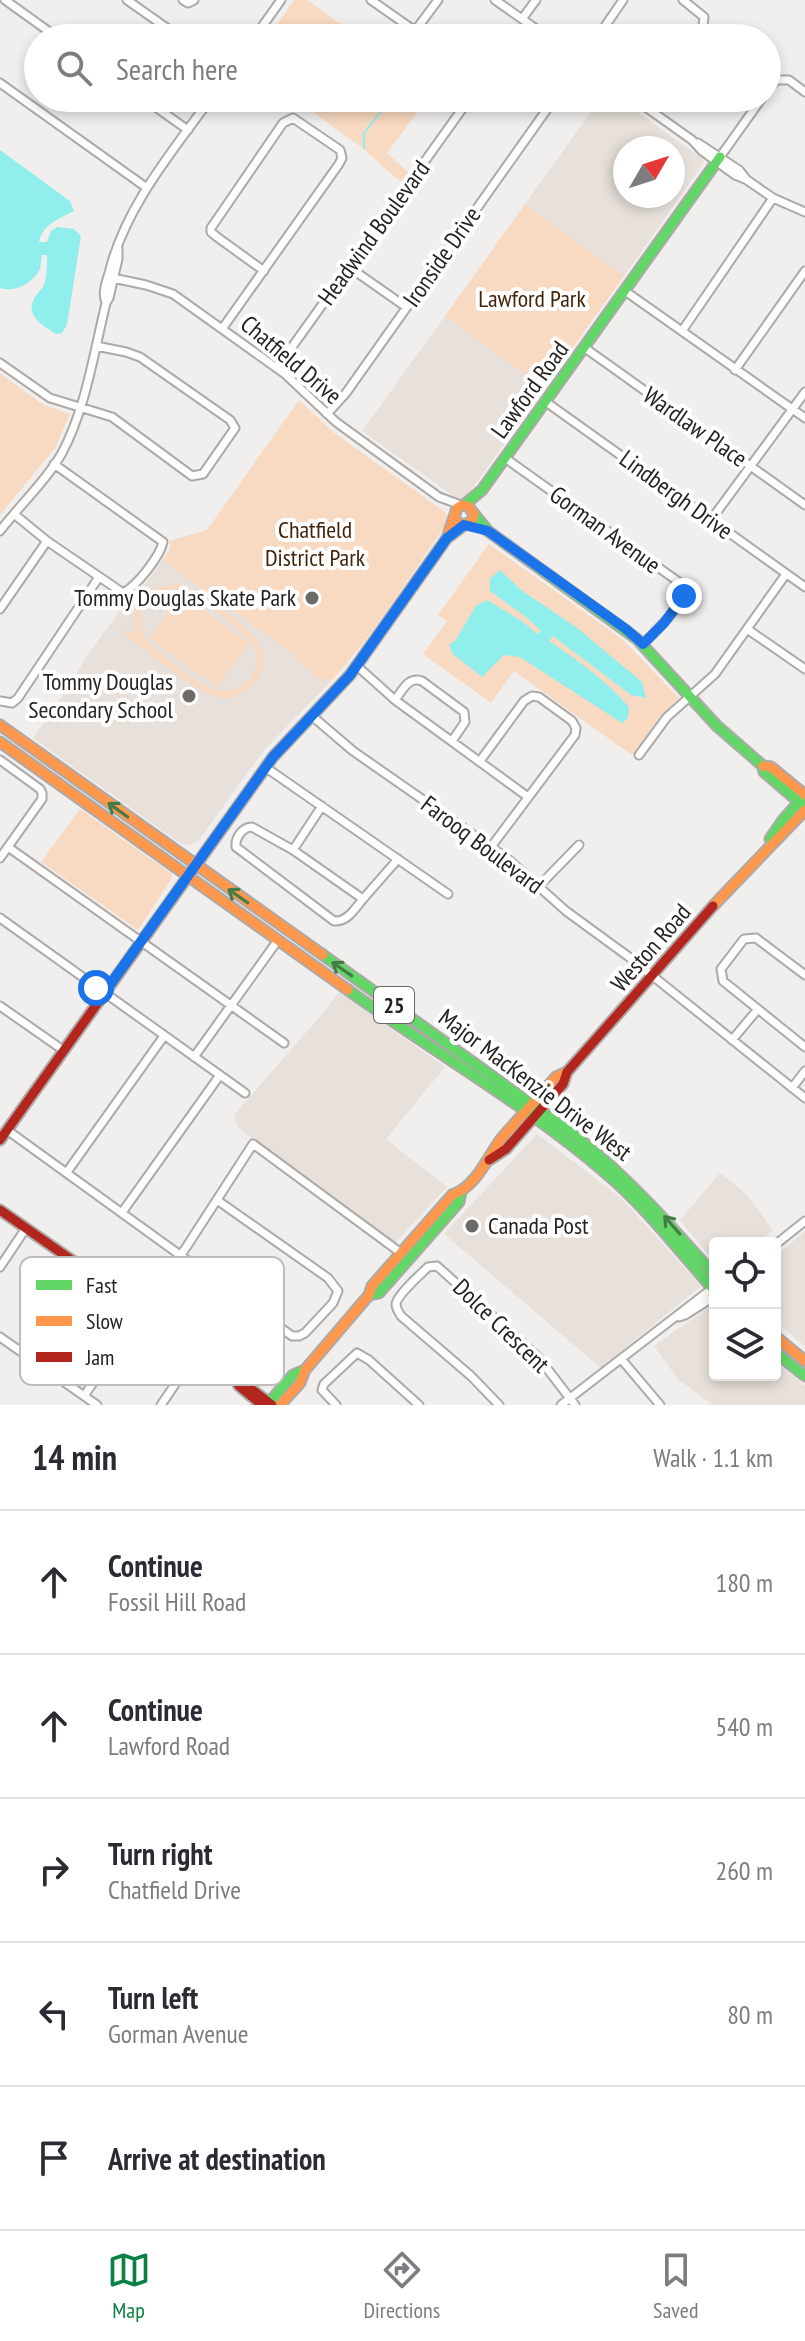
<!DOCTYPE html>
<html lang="en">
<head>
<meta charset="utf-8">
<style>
  :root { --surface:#fff; --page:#f7f7f7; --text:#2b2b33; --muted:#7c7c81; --line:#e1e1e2; --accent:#0b8043 }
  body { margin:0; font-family:"PT Sans Narrow",sans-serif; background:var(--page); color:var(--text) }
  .controls { position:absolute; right:24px; bottom:24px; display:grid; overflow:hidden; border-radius:8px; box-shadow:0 4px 12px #0003 }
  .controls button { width:72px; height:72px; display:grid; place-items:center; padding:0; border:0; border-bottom:2px solid var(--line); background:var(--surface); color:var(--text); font:40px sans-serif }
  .compass { position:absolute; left:613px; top:136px; width:72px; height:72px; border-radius:50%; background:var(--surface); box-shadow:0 4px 12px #0003; rotate:51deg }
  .stop { position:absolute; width:24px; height:24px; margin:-18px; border:6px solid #1a73e8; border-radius:50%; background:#fff }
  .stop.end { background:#1a73e8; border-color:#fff; box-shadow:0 2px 8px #0008 }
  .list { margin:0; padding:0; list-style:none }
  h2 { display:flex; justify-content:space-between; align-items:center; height:104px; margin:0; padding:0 32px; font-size:34px }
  h2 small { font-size:26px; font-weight:400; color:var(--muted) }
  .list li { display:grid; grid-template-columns:52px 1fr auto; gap:24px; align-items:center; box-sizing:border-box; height:144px; padding:0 32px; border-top:2px solid var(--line) }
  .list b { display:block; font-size:30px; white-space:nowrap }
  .list p { margin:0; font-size:26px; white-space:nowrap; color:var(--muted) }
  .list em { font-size:26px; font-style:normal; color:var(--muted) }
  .icon { flex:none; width:44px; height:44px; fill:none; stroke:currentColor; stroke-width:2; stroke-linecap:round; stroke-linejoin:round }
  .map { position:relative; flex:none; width:805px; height:1405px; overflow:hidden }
  .search { position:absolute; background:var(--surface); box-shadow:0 4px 12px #0003; left:24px; right:24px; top:24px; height:88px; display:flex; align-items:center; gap:20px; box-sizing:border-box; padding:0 28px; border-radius:44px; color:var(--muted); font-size:30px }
  .sheet { height:824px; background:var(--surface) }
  nav { display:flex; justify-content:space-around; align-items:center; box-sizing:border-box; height:112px; border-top:2px solid var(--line); background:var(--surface); font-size:22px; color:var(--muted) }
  nav a { display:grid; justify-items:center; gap:4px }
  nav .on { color:var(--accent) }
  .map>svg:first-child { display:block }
  .built { fill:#e7e0db; fill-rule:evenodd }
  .green { fill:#f8d9c1; fill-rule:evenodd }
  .water { fill:#90eeec }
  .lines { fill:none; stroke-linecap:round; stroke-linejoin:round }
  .stream { stroke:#90eeec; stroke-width:2 }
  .street-casing { stroke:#acaaa8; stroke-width:11 }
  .fast-casing { stroke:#acaaa8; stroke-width:13 }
  .slow-casing { stroke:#acaaa8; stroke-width:13 }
  .jam-casing { stroke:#acaaa8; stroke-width:13 }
  .street { stroke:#fdfdfc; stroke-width:7 }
  .fast { stroke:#63d668; stroke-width:9 }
  .slow { stroke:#ff974d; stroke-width:9 }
  .jam { stroke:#b3261e; stroke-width:9 }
  .oneway { stroke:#447c44 }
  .route { stroke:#1a73e8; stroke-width:10 }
  .poi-dot { fill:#6c6a68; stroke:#fff; stroke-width:3 }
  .labels { text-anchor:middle; stroke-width:8; stroke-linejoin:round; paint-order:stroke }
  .shield { fill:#fff; stroke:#666564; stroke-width:2 }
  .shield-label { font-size:22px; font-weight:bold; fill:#242321 }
  .street-label { font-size:24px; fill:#242321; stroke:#fff }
  .park-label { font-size:24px; fill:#42240a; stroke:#fff }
  .poi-label { font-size:24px; fill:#242321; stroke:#fff; text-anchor:end }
  .key { fill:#fff; stroke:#bdbdbc; stroke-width:2 }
  .key-label { font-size:22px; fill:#242321 }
</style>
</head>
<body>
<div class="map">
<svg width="805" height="1405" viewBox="0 0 805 1405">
  <rect width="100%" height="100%" fill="#f1efed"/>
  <path class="built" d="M601 98H618L704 160 703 164 624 276 525 204ZM625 148H673V196H625Z
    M445 316 544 388 467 496 461 498 455 497 362 431Z
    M162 560 289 651 316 678 331 681 264 750 199 840 190 845 181 844 33 738 69 686 88 654 125 604 129 606Z
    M339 992 445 1067 386 1139 447 1187 395 1243 251 1138 237 1126 234 1115 323 1013Z
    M537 1134 621 1198 701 1286 601 1368 444 1234Z
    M720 1173 745 1193 773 1230 756 1243H715V1263L680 1220Z
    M805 1231V1347L775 1320V1257Z
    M715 1303V1375H775V1361L805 1386V1405H713L678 1379 654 1346Z"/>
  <path class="green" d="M294 0H307L361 38H268Z
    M293 98H428L387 153 409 173 401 182 360 146Z
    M525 204 624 276 544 388 445 316Z
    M0 373 42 404 70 414 55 448 0 515Z
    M299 400 333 432 445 512 448 518 446 525C410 575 373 636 331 681L316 678 289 651 162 560 170 549V541L207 530Z
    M489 544 622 639 679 698 662 714 632 755 514 671 491 703 423 654 447 621 438 615Z
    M179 584 190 588C218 607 294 646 251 687 241 696 229 700 217 697 196 692 144 649 124 634L127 629 134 634 135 633C132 600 148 586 179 584ZM171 589C177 590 183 591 189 594 204 601 250 635 255 649 265 675 236 699 212 688 192 680 168 658 150 645 133 621 141 597 171 589Z
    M181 594 249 643 217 687 149 638Z
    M80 809 172 874 171 880 138 930 41 862Z"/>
  <path class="water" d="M0 150 70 201 74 211C60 218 42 225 39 242H47L51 231 57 227 74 229 81 236 67 325 62 333 56 334C43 326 25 316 34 299 37 293 43 289 45 282 47 274 47 263 47 255H42C41 259 41 264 40 269 33 283 15 293 0 288Z
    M500 570 521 590 577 628 642 682 646 698 631 695 553 636 549 641C576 659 607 681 629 707L628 718 622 723 520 657 504 655 482 677 453 654 449 645 455 641 476 606 487 600 523 622 537 634 541 631 526 617 490 591V579Z"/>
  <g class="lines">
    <path class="stream" d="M364 148V133L392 98"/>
    <g class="street-casing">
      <path id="street" d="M5 0 58 38
        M127 0 181 38
        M183 0 188 3 194 0
        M371 0 425 38
        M495 0 549 38
        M683 0 704 17 703 26 695 38
        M522 19 536 0
        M415 31 438 0
        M254 38 281 0
        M597 38 623 0
        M0 83 147 188
        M767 91 776 80H789L805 92
        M143 98 188 130
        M633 98 692 140 702 151 735 175 747 180 773 198 805 212
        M647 108 654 98
        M698 143 739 170 746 179
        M720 157 762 98
        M349 267 406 307
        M108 277 146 285 173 294 285 374 336 422 439 497 461 505
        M625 291 805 418
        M106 303C102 293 106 283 109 273 125 207 172 152 211 98
        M222 329 339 164 342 158 340 150 293 118 283 123 211 228V232L217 237 264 271
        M682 331 773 198
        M585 348 805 505
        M0 363 50 398 112 417 192 476 203 474 235 428 230 420 140 357 126 352 96 346
        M277 368 470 98
        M735 370 805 271
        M546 402 805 587
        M327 414 346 393 555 98
        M505 458 683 585 686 591C676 612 659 628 643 644
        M14 514 47 541 123 593C137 586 160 556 163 542L54 464
        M711 520 805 392
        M0 531C19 506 47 480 62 453 86 408 94 352 106 303L109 298 118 259V249
        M0 609 47 541
        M747 629 805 669
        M357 666 395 700 528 797
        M395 700C403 690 408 676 422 681L464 712 465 722 452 741
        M0 701 12 703 18 698 99 577
        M312 716 353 751 508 859 566 911 629 957 805 1098
        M639 755 667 717 715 674 786 574
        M0 760 40 789 42 793V799L0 858
        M480 761 524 701 532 696 539 697 572 721 576 728 575 735 491 847
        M265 767 448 894
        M8 847 284 1043
        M293 850 363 899C355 908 348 922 334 921L236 847C235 837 243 827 252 827L293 850 322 806
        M539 886 579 845
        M363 899 398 859
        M0 918 245 1093
        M805 975 756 938 744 939 721 969 723 981 805 1047
        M0 1006 63 1050
        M732 1040 758 1009
        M194 1057 278 940
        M792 1088 805 1071
        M7 1130 292 1336H299L305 1333 333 1303 338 1291 328 1278 217 1200
        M67 1172 164 1036
        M123 1211 220 1075
        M775 1245 805 1221
        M0 1267 26 1228
        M679 1317 685 1315 715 1296
        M0 1337 97 1405
        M26 1356 85 1269
        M622 1360 660 1405
        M84 1396 187 1246 253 1144 401 1253
        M161 1405 199 1349
        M336 1405 322 1390 324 1384 357 1353 369 1360 419 1405
        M499 1405 471 1376 401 1316C399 1312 396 1309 396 1304 397 1295 421 1274 428 1267L437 1266 539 1358 575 1405
        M561 1405 714 1287"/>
    </g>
    <g class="fast-casing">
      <path id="fast" d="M464 505 482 490 720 157
        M474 514 488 531 637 639 717 726 763 766 764 772 805 807
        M770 839 783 820 805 795
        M323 955 577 1137C630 1180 670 1225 715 1276
        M348 990C434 1052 527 1105 607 1174 647 1208 680 1252 715 1291
        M369 1295 379 1293 459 1202 461 1192
        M775 1352 805 1376
        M267 1405 293 1375 305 1370"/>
    </g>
    <g class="slow-casing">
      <path id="slow" d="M447 538 457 508 462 505 468 506 474 514 472 521 465 525 458 523 454 517
        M401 603 447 538 464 525
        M0 725 323 955
        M0 742 348 990
        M763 766 771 767 805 795
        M713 906 805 810
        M775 1336 805 1361
        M280 1405 300 1383 305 1370 369 1295 372 1286 452 1195C476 1187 487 1158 501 1139 519 1118 538 1098 556 1077L567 1072"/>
    </g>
    <g class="jam-casing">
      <path id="jam" d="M0 1140 273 757 350 675 401 603
        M489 1160 506 1149 563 1084 567 1072 713 906
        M0 1210 199 1349 272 1405
        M233 1377 239 1386 262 1405"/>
    </g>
    <use href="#street" class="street"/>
    <use href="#fast" class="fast"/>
    <use href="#slow" class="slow"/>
    <use href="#jam" class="jam"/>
  </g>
  <defs><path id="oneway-shaft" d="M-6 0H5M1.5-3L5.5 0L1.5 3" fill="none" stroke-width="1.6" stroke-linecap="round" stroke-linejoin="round" transform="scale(2)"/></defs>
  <g class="oneway">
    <use href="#oneway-shaft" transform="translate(118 810) rotate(-144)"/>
    <use href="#oneway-shaft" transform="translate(238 896) rotate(-145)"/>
    <use href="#oneway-shaft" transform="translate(342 969) rotate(-145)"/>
    <use href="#oneway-shaft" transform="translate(672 1225) rotate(-131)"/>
  </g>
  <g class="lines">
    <path class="route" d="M96 988 104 993 273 757 350 675 447 538 464 525 488 531 626 629 643 644 664 623 684 596"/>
  </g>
  <g class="poi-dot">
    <circle cx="312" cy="598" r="8"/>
    <circle cx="189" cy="696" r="8"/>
    <circle cx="472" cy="1226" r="8"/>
  </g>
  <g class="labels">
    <rect class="shield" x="374" y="987" width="40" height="36" rx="6"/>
    <g class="shield-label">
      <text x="394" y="1013">25</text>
    </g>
    <g class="street-label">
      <text transform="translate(374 233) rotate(-54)" y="8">Headwind Boulevard</text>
      <text transform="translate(442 257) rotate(-55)" y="8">Ironside Drive</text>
      <text transform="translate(291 360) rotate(40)" y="8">Chatfield Drive</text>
      <text transform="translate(530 390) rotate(-54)" y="8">Lawford Road</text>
      <text transform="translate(695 427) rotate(35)" y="8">Wardlaw Place</text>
      <text transform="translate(676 495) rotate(36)" y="8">Lindbergh Drive</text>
      <text transform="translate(605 530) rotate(36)" y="8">Gorman Avenue</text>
      <text transform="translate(482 845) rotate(37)" y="8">Farooq Boulevard</text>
      <text transform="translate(651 948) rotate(-49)" y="8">Weston Road</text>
      <text transform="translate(535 1085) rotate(37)" y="8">Major MacKenzie Drive West</text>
      <text transform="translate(501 1326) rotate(44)" y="8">Dolce Crescent</text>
    </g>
    <g class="park-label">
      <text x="532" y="307">Lawford Park</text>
      <text x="315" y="538">Chatfield<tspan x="315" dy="28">District Park</tspan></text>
    </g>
    <g class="poi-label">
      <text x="296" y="606">Tommy Douglas Skate Park</text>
      <text x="173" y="690">Tommy Douglas<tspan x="173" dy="28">Secondary School</tspan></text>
      <text x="488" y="1234" text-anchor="start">Canada Post</text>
    </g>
  </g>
  <rect x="20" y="1257" width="264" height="128" rx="12" class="key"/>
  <rect x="36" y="1280" width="36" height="10" fill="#63d668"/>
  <rect x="36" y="1316" width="36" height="10" fill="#ff974d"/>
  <rect x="36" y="1352" width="36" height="10" fill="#b3261e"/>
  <g class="key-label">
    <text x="86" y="1293">Fast</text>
    <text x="86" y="1329">Slow</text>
    <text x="86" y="1365">Jam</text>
  </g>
</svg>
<div class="controls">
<button><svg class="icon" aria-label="locate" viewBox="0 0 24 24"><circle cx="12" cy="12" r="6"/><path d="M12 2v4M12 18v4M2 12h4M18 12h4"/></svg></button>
<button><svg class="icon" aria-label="layers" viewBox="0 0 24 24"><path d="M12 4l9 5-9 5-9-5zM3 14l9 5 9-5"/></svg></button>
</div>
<svg class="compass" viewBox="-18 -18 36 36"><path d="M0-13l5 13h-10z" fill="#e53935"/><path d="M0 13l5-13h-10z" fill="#7c7c81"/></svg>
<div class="stop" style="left:96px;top:988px"></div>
<div class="stop end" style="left:684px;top:596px"></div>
<div class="search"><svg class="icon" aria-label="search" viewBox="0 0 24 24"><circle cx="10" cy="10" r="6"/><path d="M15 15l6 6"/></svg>Search here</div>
</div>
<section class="sheet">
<h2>14 min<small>Walk · 1.1 km</small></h2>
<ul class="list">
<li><svg class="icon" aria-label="ahead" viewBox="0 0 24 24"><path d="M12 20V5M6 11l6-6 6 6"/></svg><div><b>Continue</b><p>Fossil Hill Road</p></div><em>180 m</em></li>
<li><svg class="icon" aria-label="ahead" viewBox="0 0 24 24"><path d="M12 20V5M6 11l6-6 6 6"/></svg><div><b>Continue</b><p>Lawford Road</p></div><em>540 m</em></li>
<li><svg class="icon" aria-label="right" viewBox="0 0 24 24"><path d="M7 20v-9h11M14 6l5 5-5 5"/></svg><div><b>Turn right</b><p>Chatfield Drive</p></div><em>260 m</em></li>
<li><svg class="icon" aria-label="left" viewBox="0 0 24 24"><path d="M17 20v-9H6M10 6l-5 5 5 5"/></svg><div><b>Turn left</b><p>Gorman Avenue</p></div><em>80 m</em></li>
<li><svg class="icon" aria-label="arrive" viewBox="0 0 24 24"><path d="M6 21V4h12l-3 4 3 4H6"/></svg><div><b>Arrive at destination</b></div></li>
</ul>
</section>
<nav>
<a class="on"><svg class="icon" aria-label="map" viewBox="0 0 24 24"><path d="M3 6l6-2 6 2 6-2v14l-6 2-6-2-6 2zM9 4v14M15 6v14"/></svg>Map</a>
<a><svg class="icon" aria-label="directions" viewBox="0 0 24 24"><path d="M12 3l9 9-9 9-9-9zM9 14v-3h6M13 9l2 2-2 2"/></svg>Directions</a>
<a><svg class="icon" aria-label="saved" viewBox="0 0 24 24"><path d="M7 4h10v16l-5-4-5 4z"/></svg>Saved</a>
</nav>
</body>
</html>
